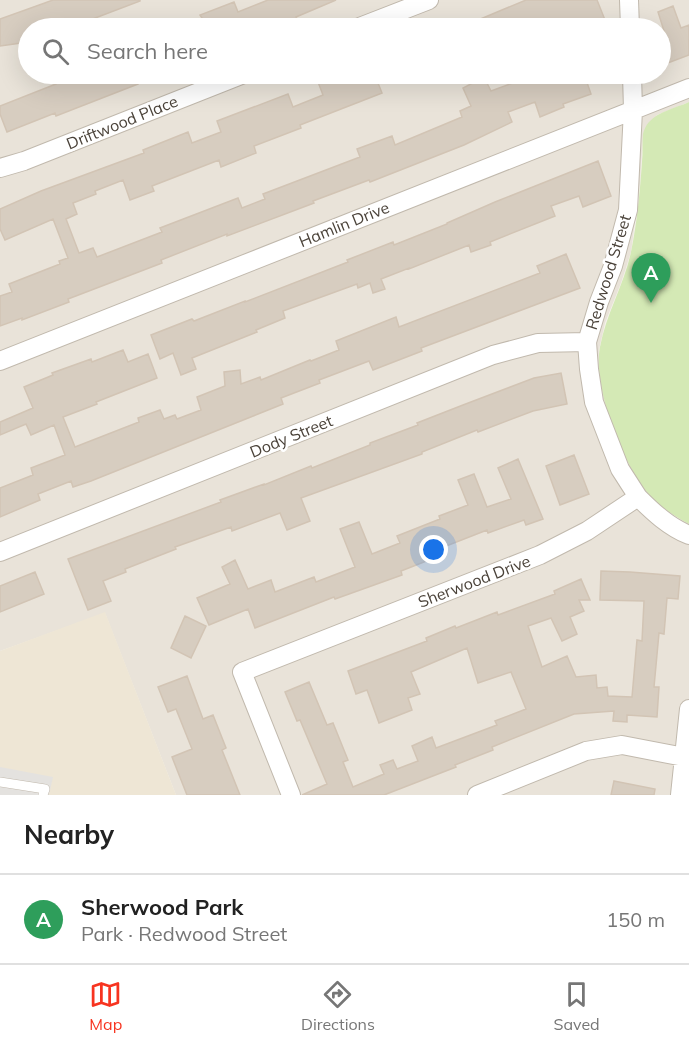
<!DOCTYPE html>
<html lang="en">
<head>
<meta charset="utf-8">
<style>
  :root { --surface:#fff; --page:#f2f2f2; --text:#222; --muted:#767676; --line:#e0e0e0; --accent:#f73420 }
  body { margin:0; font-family:Mulish,sans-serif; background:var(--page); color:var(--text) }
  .you { position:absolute; left:434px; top:550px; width:21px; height:21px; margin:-15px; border:4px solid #fff; border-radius:50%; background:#1a73e8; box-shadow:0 0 0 9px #1a73e833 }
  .badge { display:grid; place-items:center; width:39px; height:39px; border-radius:50%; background:var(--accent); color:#fff; font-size:20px; font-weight:700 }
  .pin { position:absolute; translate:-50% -50px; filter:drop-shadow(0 2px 3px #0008) }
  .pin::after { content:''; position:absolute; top:32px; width:21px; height:18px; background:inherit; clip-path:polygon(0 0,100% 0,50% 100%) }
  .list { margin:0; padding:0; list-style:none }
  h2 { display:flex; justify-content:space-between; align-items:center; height:78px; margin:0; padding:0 24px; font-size:26px }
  h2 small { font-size:20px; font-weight:400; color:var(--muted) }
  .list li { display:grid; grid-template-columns:39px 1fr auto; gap:18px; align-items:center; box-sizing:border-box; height:90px; padding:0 24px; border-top:2px solid var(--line) }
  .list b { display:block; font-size:22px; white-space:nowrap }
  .list p { margin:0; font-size:20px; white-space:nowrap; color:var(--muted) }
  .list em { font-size:20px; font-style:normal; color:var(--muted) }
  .icon { flex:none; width:33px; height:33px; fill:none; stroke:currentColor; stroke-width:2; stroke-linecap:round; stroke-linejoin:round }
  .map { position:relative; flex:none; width:689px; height:795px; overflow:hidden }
  .search { position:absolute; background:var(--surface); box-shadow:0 6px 24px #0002; left:18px; right:18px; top:18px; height:66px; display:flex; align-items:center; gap:15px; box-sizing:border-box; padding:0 21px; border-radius:33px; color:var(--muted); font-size:22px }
  .sheet { height:168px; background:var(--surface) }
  nav { display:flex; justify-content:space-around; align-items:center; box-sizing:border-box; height:84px; border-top:2px solid var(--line); background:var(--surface); font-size:16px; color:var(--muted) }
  nav a { display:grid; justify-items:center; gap:3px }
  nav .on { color:var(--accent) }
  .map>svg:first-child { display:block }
  .residential { fill:#e9e3d9; fill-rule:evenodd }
  .education { fill:#eee6d5 }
  .green { fill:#d4e9b5 }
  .parking { fill:#e4e2df }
  .building { fill:#d7cdc0; stroke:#d2c4b4; stroke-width:1.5 }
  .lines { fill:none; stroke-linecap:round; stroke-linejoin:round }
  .lane-casing { stroke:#c1b9ad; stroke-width:10 }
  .street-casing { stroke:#c1b9ad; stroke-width:20 }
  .lane { stroke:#fff; stroke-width:9 }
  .street { stroke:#fff; stroke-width:18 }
  .labels { text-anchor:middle; stroke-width:5; stroke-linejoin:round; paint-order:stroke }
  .street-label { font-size:16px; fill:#4a4239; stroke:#fff }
</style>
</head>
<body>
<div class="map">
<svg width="689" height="795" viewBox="0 0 689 795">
  <rect width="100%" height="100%" fill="#f5f2eb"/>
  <path class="residential" d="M0 0H689V102L657 115 643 135 640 184 631 252 621 283 605 323 599 350 600 375 671 515 689 524V795H176L105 613 0 651ZM28 28H660V74H28Z"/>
  <path class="education" d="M105 612 176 795H0V651Z"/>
  <path class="green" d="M689 102V524C676 517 663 509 652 498 624 469 592 387 600 347 606 314 624 285 631 252 637 223 640 191 642 162 643 153 642 143 643 134 644 130 646 125 649 122 659 111 676 108 689 102Z"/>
  <path class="parking" d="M0 767 53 777 49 795H0Z"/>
  <path class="building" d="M53 0H140V1L69 28H28V42L0 46V19Z
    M268 0H336L296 17 298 21 277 28H178L202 18 200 15 234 2 238 12Z
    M526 0H597L607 25 599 28H567L565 24 553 28H459Z
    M673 6 681 28 689 25V55L665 64 660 52V36L665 34 658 12Z
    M64 74H134L138 84 56 116 55 113 7 132 0 114V106L56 84 54 77Z
    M339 74H399L378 83 382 93 300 125 301 128 254 146 256 153 221 167 219 160 152 186 154 191 130 200 123 180 95 191 96 194 73 203 77 214 66 219 79 253 93 248 97 257 162 232 160 228 238 198 242 208 265 199 263 194 360 157 357 149 392 136 395 145 462 117 460 111 471 106 463 88 484 77 491 91 529 77 531 83 554 74H584L591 94 563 104 564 107 540 117 535 102 508 112 512 122 464 145 370 182 369 180 313 201 314 203 227 236V234L161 260 162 263 68 299 69 302 22 320V318L0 326V296L12 292 9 284 60 264 59 261 68 258 53 219 5 240 0 229V209L41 191 144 153 143 150 188 132 192 143 221 132 217 121 288 94 293 107 323 95 318 82Z
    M598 161 611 196 583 207 579 196 551 206 555 216 490 242 491 245 471 252 469 245 409 269V268L381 279 385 289 373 293 370 283 358 288 357 284 283 311 285 318 256 330 257 332 192 358 196 369 181 375 173 353 160 359 151 335 192 319 194 321 245 301V302L348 262 347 260 393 242 394 245 447 224V223L495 202Z
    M566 254 580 288 421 348 422 351 373 370 369 361 319 380 320 383 281 398 283 404 91 481 73 487 71 481 38 494 40 500 0 517V488L33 475 31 468 65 455 54 425 31 435 26 424 0 435V422L33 408 24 387 53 375 52 373 91 359 92 362 123 350 128 362 148 354 157 378 96 402 97 404 63 417 75 447 139 422 138 418 160 410 164 419 175 415 177 419 201 410 197 397 225 386 224 372 240 370 241 384 260 377 261 380 310 360 311 361 339 350 336 341 396 317 399 327 540 273 537 266Z
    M561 373 567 404 533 411 478 432 477 430 422 452V454L301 498 310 521 287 530 280 513 232 531 231 527 175 547 176 549 125 569 126 572 103 581 111 601 88 610 68 559 221 502 220 500 264 484V485L311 466 312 468 370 445V443L418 425 417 423 463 405 534 378Z
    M574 455 589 494 560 505 546 466Z
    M518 459 543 519 526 525 524 520 488 533 487 530 436 550 439 556 401 571 402 575 335 599 334 597 255 628 248 609 209 625 197 598 230 584 222 567 235 560 248 589 271 580 275 592 314 577 316 582 355 567 340 529 359 522 372 554 400 543 397 536 440 519 439 516 468 505 458 480 474 474 487 507 511 499 498 468Z
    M601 571 630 572 680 576 678 599 667 598 664 634 659 633 654 687H659L657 717 627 715V722L613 721 614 711 574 714 492 747 493 750 455 765 456 767 384 795H302L327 784 300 720 297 721 285 692 309 682 327 725 333 723 348 760 343 762 353 787 384 774 380 765 393 760 397 769 418 761 412 746 432 737 436 748 497 725 495 721 526 709 511 672 478 683 467 648 411 672 420 694 408 698 412 710 379 723 367 690 356 694 348 671 427 641 426 638 455 626 456 628 497 612 498 615 555 594 554 591 581 579 590 600H579L584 611 570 617 577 634 562 641 551 618 528 626 542 667 567 656 576 677 596 675 597 688 607 687 608 696 632 697 637 640 642 641 644 601 600 600Z
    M35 572 44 594 0 612V586Z
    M185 616 206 626 191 658 171 648Z
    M187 676 203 719 213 715 226 748 222 750 240 795H187L172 757 192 749 176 709 168 712 158 687Z
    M614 781 655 789 654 795H611Z"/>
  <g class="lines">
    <g class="lane-casing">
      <path id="lane" d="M0 782 45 789 43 795"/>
    </g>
    <g class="street-casing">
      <path id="street" d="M629 0 630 28
        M357 28 429 0
        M632 74 633 110 628 210 613 266 599 302 587 342 589 369 594 402 620 469 638 497
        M0 168 24 161 244 74
        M0 361 689 88
        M0 552 493 355 538 343 587 342
        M291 795 242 672 540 555 587 531 638 497C653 512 669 527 689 535
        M477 795 586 751 622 745 689 758
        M680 795 689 709"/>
    </g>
    <use href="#lane" class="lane"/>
    <use href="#street" class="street"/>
  </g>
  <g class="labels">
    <g class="street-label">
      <text transform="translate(122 122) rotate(-22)" y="6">Driftwood Place</text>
      <text transform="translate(344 224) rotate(-22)" y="6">Hamlin Drive</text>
      <text transform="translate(608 272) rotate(-73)" y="6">Redwood Street</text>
      <text transform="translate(291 436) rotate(-22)" y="6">Dody Street</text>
      <text transform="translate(474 581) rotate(-21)" y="6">Sherwood Drive</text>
    </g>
  </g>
</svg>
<div class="you"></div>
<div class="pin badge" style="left:651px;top:303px;background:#2e9e5b">A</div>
<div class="search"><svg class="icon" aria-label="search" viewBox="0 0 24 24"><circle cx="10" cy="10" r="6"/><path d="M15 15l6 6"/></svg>Search here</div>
</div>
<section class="sheet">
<h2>Nearby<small></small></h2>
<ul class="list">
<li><span class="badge" style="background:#2e9e5b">A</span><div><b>Sherwood Park</b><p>Park · Redwood Street</p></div><em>150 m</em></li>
</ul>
</section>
<nav>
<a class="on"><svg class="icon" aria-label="map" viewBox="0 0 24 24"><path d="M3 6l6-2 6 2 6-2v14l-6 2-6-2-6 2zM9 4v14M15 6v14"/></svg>Map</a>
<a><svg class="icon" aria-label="directions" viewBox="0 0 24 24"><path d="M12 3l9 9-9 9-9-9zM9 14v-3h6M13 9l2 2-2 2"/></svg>Directions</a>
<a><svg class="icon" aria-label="saved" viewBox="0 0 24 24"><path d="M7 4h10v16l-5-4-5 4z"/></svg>Saved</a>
</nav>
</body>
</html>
